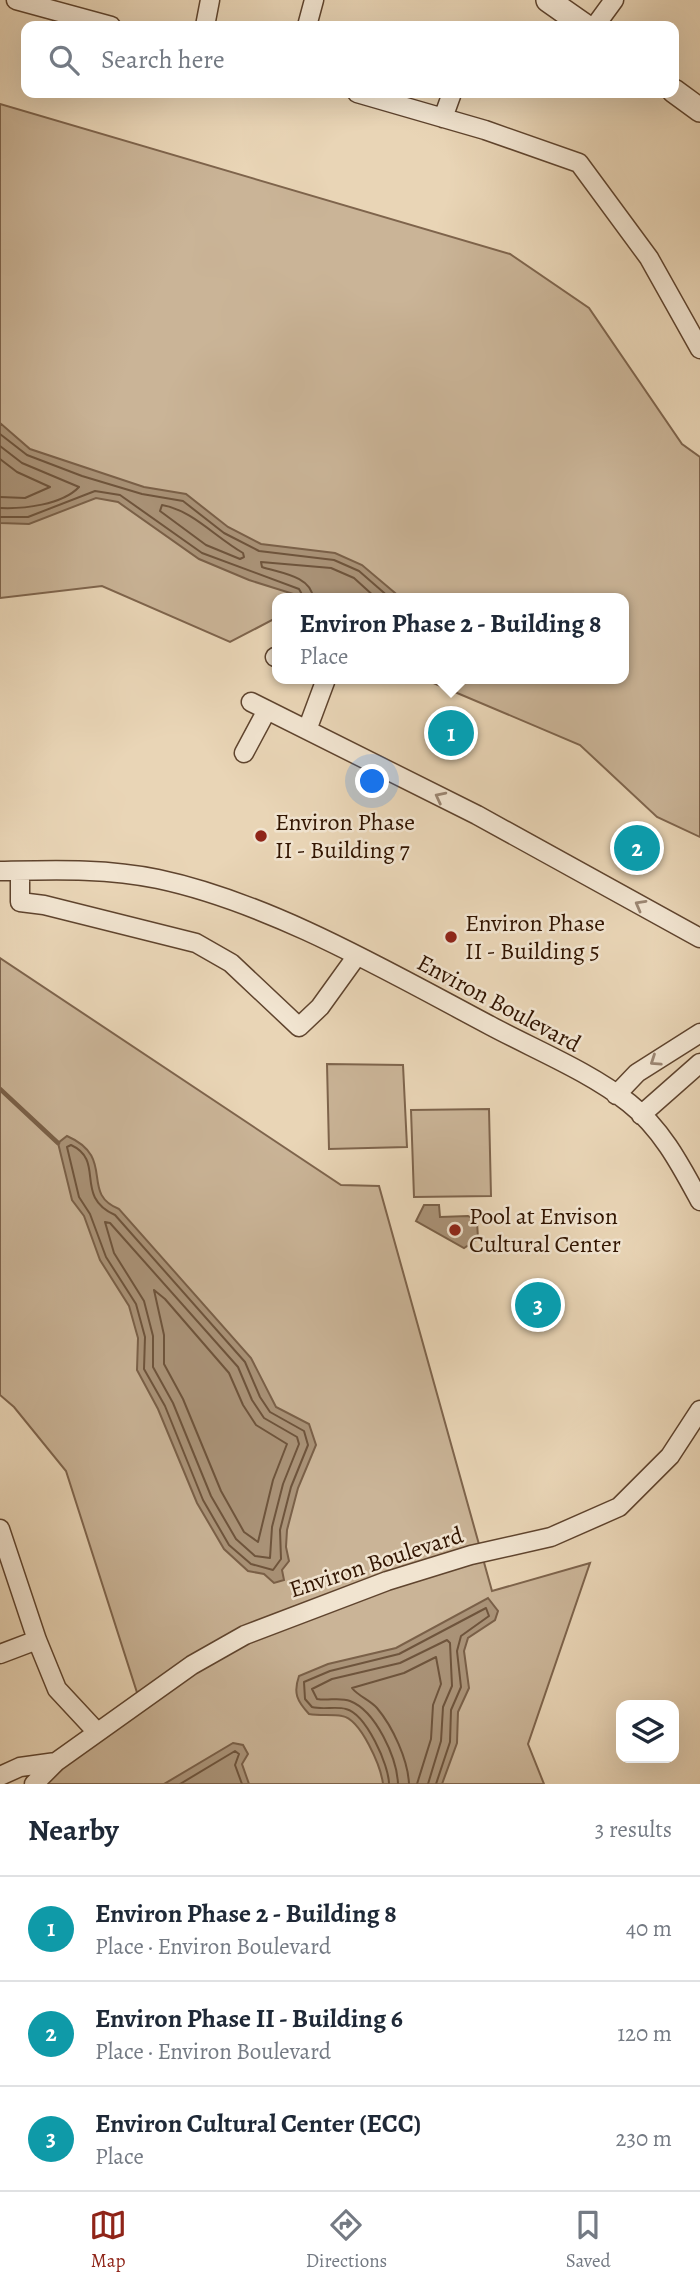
<!DOCTYPE html>
<html lang="en">
<head>
<meta charset="utf-8">
<style>
  :root { --surface:#fff; --page:#f6f6f7; --text:#1f2937; --muted:#747a83; --line:#e0e1e3; --accent:#8f2418 }
  body { margin:0; font-family:Alegreya,serif; background:var(--page); color:var(--text) }
  .controls { position:absolute; right:21px; bottom:21px; display:grid; overflow:hidden; border-radius:14px; box-shadow:0 7px 28px #0002 }
  .controls button { width:63px; height:63px; display:grid; place-items:center; padding:0; border:0; border-bottom:2px solid var(--line); background:var(--surface); color:var(--text); font:35px sans-serif }
  .you { position:absolute; left:373px; top:782px; width:24px; height:24px; margin:-18px; border:5px solid #fff; border-radius:50%; background:#1a73e8; box-shadow:0 0 0 10px #1a73e833 }
  .badge { display:grid; place-items:center; width:46px; height:46px; border-radius:50%; background:var(--accent); color:#fff; font-size:23px; font-weight:700 }
  .pin { position:absolute; translate:-50% -50%; border:4px solid #fff; box-shadow:0 2px 7px #0006 }
  .popup { position:absolute; left:272px; top:593px; width:357px; height:91px; box-sizing:border-box; display:grid; place-content:center; border-radius:14px; background:var(--surface); filter:drop-shadow(0 2px 5px #0005); font-size:23px; white-space:nowrap; color:var(--muted) }
  .popup b { font-size:26px; color:var(--text) }
  .popup::after { content:''; position:absolute; left:50%; top:100%; margin-left:-14px; border:14px solid transparent; border-top-color:var(--surface) }
  .list { margin:0; padding:0; list-style:none }
  h2 { display:flex; justify-content:space-between; align-items:center; height:91px; margin:0; padding:0 28px; font-size:30px }
  h2 small { font-size:23px; font-weight:400; color:var(--muted) }
  .list li { display:grid; grid-template-columns:46px 1fr auto; gap:21px; align-items:center; box-sizing:border-box; height:105px; padding:0 28px; border-top:2px solid var(--line) }
  .list b { display:block; font-size:26px; white-space:nowrap }
  .list p { margin:0; font-size:23px; white-space:nowrap; color:var(--muted) }
  .list em { font-size:23px; font-style:normal; color:var(--muted) }
  .icon { flex:none; width:38px; height:38px; fill:none; stroke:currentColor; stroke-width:2; stroke-linecap:round; stroke-linejoin:round }
  .map { position:relative; flex:none; width:700px; height:1784px; overflow:hidden }
  .search { position:absolute; background:var(--surface); box-shadow:0 7px 28px #0002; left:21px; right:21px; top:21px; height:77px; display:flex; align-items:center; gap:18px; box-sizing:border-box; padding:0 24px; border-radius:14px; color:var(--muted); font-size:26px }
  .sheet { height:406px; background:var(--surface) }
  nav { display:flex; justify-content:space-around; align-items:center; box-sizing:border-box; height:98px; border-top:2px solid var(--line); background:var(--surface); font-size:19px; color:var(--muted) }
  nav a { display:grid; justify-items:center; gap:4px }
  nav .on { color:var(--accent) }
  .map>svg:first-child { display:block }
  .green { fill:#cab497; stroke:#7e644c; stroke-width:2 }
  .water { fill:#aa9378; stroke:#7a6048; stroke-width:2 }
  .lines { fill:none; stroke-linecap:round; stroke-linejoin:round }
  .shore { stroke:#6e543c; stroke-width:2 }
  .stream { stroke:#7a6048; stroke-width:4.5 }
  .minor-casing { stroke:#5f442e; stroke-width:21 }
  .tertiary-casing { stroke:#5f442e; stroke-width:26 }
  .minor { stroke:#f1e4d0; stroke-width:18 }
  .tertiary { stroke:#f1e4d0; stroke-width:23 }
  .oneway { stroke:#9b8672 }
  .poi-dot { fill:#8f2418; stroke:#f1e4d0; stroke-width:2.5 }
  .labels { text-anchor:middle; stroke-width:5; stroke-linejoin:round; paint-order:stroke }
  .poi-label { font-size:24px; fill:#311400; stroke:#f1e4d0; text-anchor:start }
  .street-label { font-size:24px; fill:#311400; stroke:#f1e4d0 }
</style>
</head>
<body>
<div class="map">
<svg width="700" height="1784" viewBox="0 0 700 1784">
  <rect width="100%" height="100%" fill="#e9d5b6"/>
  <filter id="stains"><feTurbulence type="fractalNoise" baseFrequency=".00286" numOctaves="4"/><feColorMatrix values="0 0 0 0 .2 0 0 0 0 .09 0 0 0 0 .02 0 0 0 .5 -.17"/></filter>
  <radialGradient id="worn" r=".72"><stop offset=".6" stop-color="#630" stop-opacity="0"/><stop offset="1" stop-color="#630" stop-opacity=".3"/></radialGradient>
  <path class="green" d="M0 104 510 254 589 308 682 444 700 457V837L657 817 580 745 424 679H624V598H278V617L230 642 102 586 0 598Z
    M0 958 341 1185 379 1186 492 1591 590 1563 528 1744 544 1784H34L140 1702 66 1471 14 1407 0 1395Z
    M327 1064 403 1065 407 1147 329 1149Z
    M489 1109 491 1196 414 1197 411 1110Z"/>
  <path class="water" d="M0 423 30 449 144 487 186 494 228 527 261 544 335 553 362 565 401 598H306L249 580 199 559 118 502 96 498 29 524 0 523Z
    M67 1136C117 1158 79 1193 119 1209L251 1358 276 1407 309 1424 316 1445 298 1488 287 1530 286 1547 289 1561 282 1570 284 1580 274 1583 264 1574 248 1571 224 1549 197 1503 158 1409 137 1370 138 1338 129 1306 100 1260 84 1216 72 1200 58 1143Z
    M424 1205H439L440 1217 468 1216 477 1221 478 1239 464 1248 416 1221Z
    M488 1598 498 1611 495 1620 468 1638 464 1651 469 1688 458 1712 457 1743 442 1784H383C381 1767 361 1719 342 1716 332 1714 320 1716 309 1714 297 1701 293 1693 299 1676L328 1664 396 1648Z
    M233 1743 243 1745 248 1754 242 1764 249 1784H164Z"/>
  <g class="lines">
    <path class="shore" d="M0 434 27 455 82 476 142 494 183 501 224 533 259 551 334 560 359 571 390 598
      M0 446 22 463 79 487C62 505 23 509 0 508
      M0 459 17 472 50 487 25 498 0 497
      M162 505C192 510 215 537 243 553L244 557 240 559 206 545 160 511Z
      M0 517H28L95 491 120 495 202 553 299 589 304 598
      M313 598C311 576 280 573 262 567L261 562 331 568 354 578 376 598
      M71 1145C106 1161 73 1196 115 1215L245 1362 260 1397 270 1412 304 1431 308 1445 291 1487 280 1530 281 1559 273 1570 251 1564 229 1545 203 1500 165 1406 144 1369 145 1337 136 1304 106 1257 90 1214 79 1197 67 1147Z
      M105 1222 110 1223 238 1367 252 1400 264 1418 297 1437 299 1444 283 1484 272 1527 270 1558 255 1556 236 1539 211 1496 173 1403 153 1367V1336L144 1301 114 1253Z
      M154 1290 165 1299 229 1373 243 1405 256 1425 287 1444 273 1480 258 1542 244 1532 221 1491 183 1399 164 1364V1335Z
      M180 1784 235 1751 239 1754 235 1765 242 1784
      M389 1784C389 1765 366 1714 346 1709 336 1706 323 1710 312 1707L305 1699 304 1682 330 1671 399 1654 486 1608 489 1616 461 1636 457 1651 461 1687 451 1710 450 1742 436 1784
      M398 1784C397 1758 376 1711 350 1701 340 1697 328 1701 317 1699L312 1689 332 1679 400 1663 447 1640 450 1643 452 1686 443 1707 441 1741 428 1784
      M409 1784C408 1760 393 1727 377 1708 370 1700 358 1696 352 1688L404 1673 436 1657 441 1684 433 1705 431 1739 417 1784"/>
    <path class="stream" d="M0 1089 58 1143"/>
    <g class="minor-casing">
      <path id="minor" d="M16 0 111 26
        M205 26 210 0
        M307 26 314 0
        M595 26 614 0
        M357 93 485 130 579 163 649 258 700 349
        M443 118 452 93
        M275 657 278 658
        M251 702 477 815 700 938
        M307 730 326 679
        M244 753 267 710
        M0 871C53 870 106 868 158 879 271 903 389 972 491 1026 536 1050 590 1072 629 1103 662 1129 681 1166 700 1201
        M20 871V902L44 905 196 943 231 963 299 1027 320 1007 356 957
        M616 1095 637 1073 700 1033
        M641 1115 700 1063
        M0 1529 37 1640 57 1689 97 1732
        M0 1654 37 1640
        M0 1776 20 1767 56 1762
        M34 1784 56 1762 192 1665 245 1635 387 1581 471 1555 551 1537 619 1507 670 1456 700 1410"/>
    </g>
    <g class="tertiary-casing">
      <path id="tertiary" d="M548 0 585 26
        M674 91 700 110"/>
    </g>
    <use href="#minor" class="minor"/>
    <use href="#tertiary" class="tertiary"/>
  </g>
  <defs><path id="oneway-chevron" d="M-2-3.5L2.5 0L-2 3.5" fill="none" stroke-width="1.6" stroke-linecap="round" stroke-linejoin="round" transform="scale(1.75)"/></defs>
  <g class="oneway">
    <use href="#oneway-chevron" transform="translate(440 797) rotate(-153)"/>
    <use href="#oneway-chevron" transform="translate(640 905) rotate(-151)"/>
    <use href="#oneway-chevron" transform="translate(655 1061) rotate(146)"/>
  </g>
  <g class="poi-dot">
    <circle cx="261" cy="836" r="7"/>
    <circle cx="451" cy="937" r="7"/>
    <circle cx="455" cy="1230" r="7"/>
  </g>
  <g class="labels">
    <g class="poi-label">
      <text x="275" y="830">Environ Phase<tspan x="275" dy="28">II - Building 7</tspan></text>
      <text x="465" y="931">Environ Phase<tspan x="465" dy="28">II - Building 5</tspan></text>
      <text x="469" y="1224">Pool at Envison<tspan x="469" dy="28">Cultural Center</tspan></text>
    </g>
    <g class="street-label">
      <text transform="translate(499 1003) rotate(28)" y="8">Environ Boulevard</text>
      <text transform="translate(376 1562) rotate(-18)" y="8">Environ Boulevard</text>
    </g>
  </g>
  <rect width="100%" height="100%" filter="url(#stains)"/>
  <rect width="100%" height="100%" fill="url(#worn)"/>
</svg>
<div class="controls">
<button><svg class="icon" aria-label="layers" viewBox="0 0 24 24"><path d="M12 4l9 5-9 5-9-5zM3 14l9 5 9-5"/></svg></button>
</div>
<div class="you"></div>
<div class="pin badge" style="left:451px;top:733px;background:#0f9aa8">1</div>
<div class="popup"><b>Environ Phase 2 - Building 8</b>Place</div>
<div class="pin badge" style="left:637px;top:848px;background:#0f9aa8">2</div>
<div class="pin badge" style="left:538px;top:1305px;background:#0f9aa8">3</div>
<div class="search"><svg class="icon" aria-label="search" viewBox="0 0 24 24"><circle cx="10" cy="10" r="6"/><path d="M15 15l6 6"/></svg>Search here</div>
</div>
<section class="sheet">
<h2>Nearby<small>3 results</small></h2>
<ul class="list">
<li><span class="badge" style="background:#0f9aa8">1</span><div><b>Environ Phase 2 - Building 8</b><p>Place · Environ Boulevard</p></div><em>40 m</em></li>
<li><span class="badge" style="background:#0f9aa8">2</span><div><b>Environ Phase II - Building 6</b><p>Place · Environ Boulevard</p></div><em>120 m</em></li>
<li><span class="badge" style="background:#0f9aa8">3</span><div><b>Environ Cultural Center (ECC)</b><p>Place</p></div><em>230 m</em></li>
</ul>
</section>
<nav>
<a class="on"><svg class="icon" aria-label="map" viewBox="0 0 24 24"><path d="M3 6l6-2 6 2 6-2v14l-6 2-6-2-6 2zM9 4v14M15 6v14"/></svg>Map</a>
<a><svg class="icon" aria-label="directions" viewBox="0 0 24 24"><path d="M12 3l9 9-9 9-9-9zM9 14v-3h6M13 9l2 2-2 2"/></svg>Directions</a>
<a><svg class="icon" aria-label="saved" viewBox="0 0 24 24"><path d="M7 4h10v16l-5-4-5 4z"/></svg>Saved</a>
</nav>
</body>
</html>
